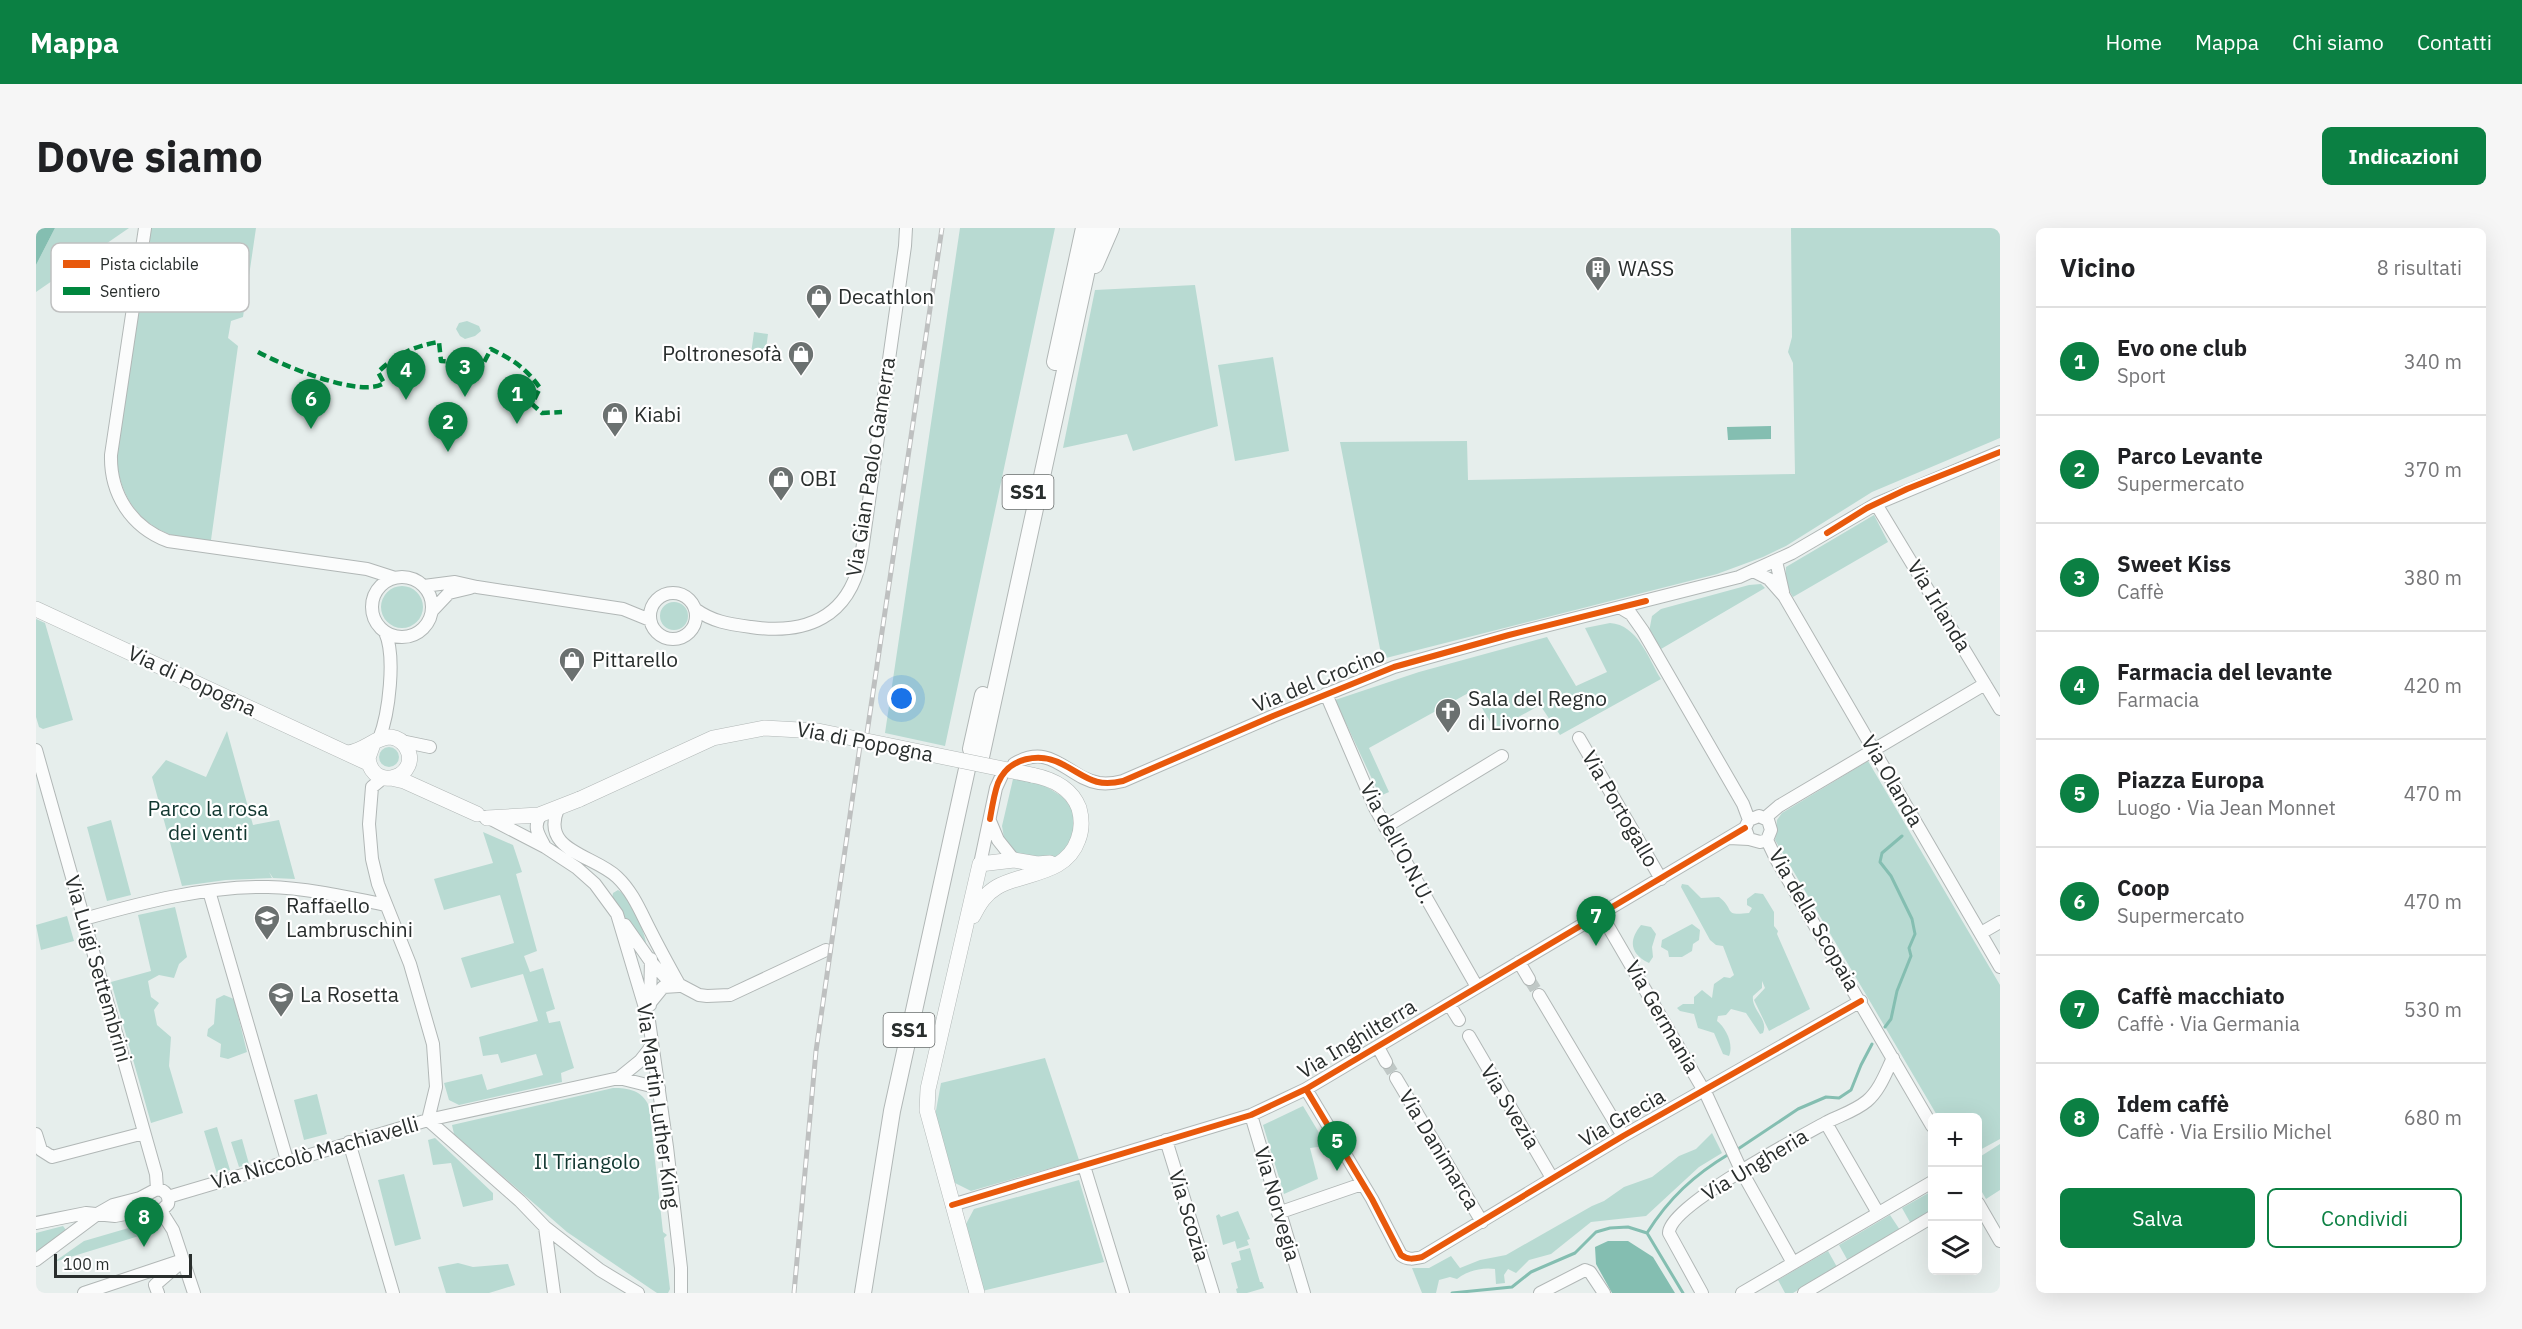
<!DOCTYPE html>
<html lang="it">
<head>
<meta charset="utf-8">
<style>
  :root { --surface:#fff; --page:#f6f6f6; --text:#202124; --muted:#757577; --line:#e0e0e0; --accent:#0b8043 }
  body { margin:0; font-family:"IBM Plex Sans",sans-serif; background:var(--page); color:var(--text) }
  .controls { position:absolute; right:18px; bottom:18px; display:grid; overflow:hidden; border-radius:9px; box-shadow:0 6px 24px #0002 }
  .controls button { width:54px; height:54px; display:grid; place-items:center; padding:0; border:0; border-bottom:2px solid var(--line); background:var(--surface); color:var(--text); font:30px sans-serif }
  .scale { position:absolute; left:18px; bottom:15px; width:138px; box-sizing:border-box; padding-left:6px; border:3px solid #292e2d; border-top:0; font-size:16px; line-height:21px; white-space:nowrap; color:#292e2d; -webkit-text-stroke:4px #fff; paint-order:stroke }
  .you { position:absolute; left:866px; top:471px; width:21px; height:21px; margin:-15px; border:4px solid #fff; border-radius:50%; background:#1a73e8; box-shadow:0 0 0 9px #1a73e833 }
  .badge { display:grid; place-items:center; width:39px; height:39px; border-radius:50%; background:var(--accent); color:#fff; font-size:20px; font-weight:700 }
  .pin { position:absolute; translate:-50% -50px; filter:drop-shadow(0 2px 3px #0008) }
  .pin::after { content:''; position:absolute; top:32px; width:21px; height:18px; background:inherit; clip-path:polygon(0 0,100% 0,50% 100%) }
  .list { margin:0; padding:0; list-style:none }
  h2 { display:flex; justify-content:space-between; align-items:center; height:78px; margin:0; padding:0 24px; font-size:26px }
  h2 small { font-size:20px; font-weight:400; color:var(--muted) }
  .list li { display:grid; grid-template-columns:39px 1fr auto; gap:18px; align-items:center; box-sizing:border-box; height:108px; padding:0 24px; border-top:2px solid var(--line) }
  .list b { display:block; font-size:22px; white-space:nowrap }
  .list p { margin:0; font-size:20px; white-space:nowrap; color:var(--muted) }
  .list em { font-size:20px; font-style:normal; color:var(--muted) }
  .actions { display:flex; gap:12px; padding:18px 24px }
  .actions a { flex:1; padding:14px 0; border:2px solid var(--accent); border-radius:9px; text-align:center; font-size:21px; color:var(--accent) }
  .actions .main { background:var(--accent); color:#fff }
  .icon { flex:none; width:33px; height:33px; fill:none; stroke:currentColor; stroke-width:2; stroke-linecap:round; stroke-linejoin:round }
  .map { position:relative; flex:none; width:1964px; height:1065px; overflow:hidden; border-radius:9px }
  header { display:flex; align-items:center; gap:36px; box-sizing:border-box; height:84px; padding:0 30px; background:var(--accent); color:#fff }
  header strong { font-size:28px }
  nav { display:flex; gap:33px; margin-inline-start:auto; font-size:21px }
  .intro { display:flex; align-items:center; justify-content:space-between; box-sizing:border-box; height:144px; padding:0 36px }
  h1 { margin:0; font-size:42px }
  .button { padding:15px 27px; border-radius:9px; background:var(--accent); color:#fff; font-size:21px; font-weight:700 }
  main { display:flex; gap:36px; padding:0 36px }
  aside { flex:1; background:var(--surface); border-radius:9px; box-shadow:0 6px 24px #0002 }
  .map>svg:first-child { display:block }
  .green { fill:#b8dad2 }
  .water { fill:#84beb1 }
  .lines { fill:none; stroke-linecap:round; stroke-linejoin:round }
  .stream { stroke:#84beb1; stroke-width:3 }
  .minor-tunnel { stroke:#c0c8c6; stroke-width:12; stroke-dasharray:12 6; stroke-linecap:butt }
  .minor-casing { stroke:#b1b7b6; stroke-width:14 }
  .major-casing { stroke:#b1b7b6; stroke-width:16 }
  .highway-casing { stroke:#b1b7b6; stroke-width:18 }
  .minor { stroke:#fbfcfc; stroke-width:12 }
  .major { stroke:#fbfcfc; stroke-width:15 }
  .highway { stroke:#fbfcfc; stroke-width:16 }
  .rail-casing { stroke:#bec0c0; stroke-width:5 }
  .rail { stroke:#fff; stroke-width:3; stroke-dasharray:9; stroke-linecap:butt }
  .major-bridge-casing { stroke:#b1b7b6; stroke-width:16; stroke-linecap:butt }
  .major-bridge { stroke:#fbfcfc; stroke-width:15 }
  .quiet { stroke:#00873e; stroke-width:4.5; stroke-dasharray:9 4.5; stroke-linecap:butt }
  .cycleway-casing { stroke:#fff; stroke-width:10 }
  .cycleway { stroke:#e8590c; stroke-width:6 }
  .labels { text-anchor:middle; stroke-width:4.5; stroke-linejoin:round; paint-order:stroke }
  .shield { fill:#fff; stroke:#696d6c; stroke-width:1.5 }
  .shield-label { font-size:20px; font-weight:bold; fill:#292e2d }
  .poi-label { font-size:21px; fill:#292e2d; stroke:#fff; text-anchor:start }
  .street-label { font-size:21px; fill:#292e2d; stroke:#fff }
  .park-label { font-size:21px; fill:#10362f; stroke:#fff }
  .key { fill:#fff; stroke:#bfc0c0; stroke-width:1.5 }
  .key-label { font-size:16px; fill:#292e2d }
</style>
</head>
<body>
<header>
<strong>Mappa</strong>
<nav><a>Home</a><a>Mappa</a><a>Chi siamo</a><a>Contatti</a></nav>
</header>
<div class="intro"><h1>Dove siamo</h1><a class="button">Indicazioni</a></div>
<main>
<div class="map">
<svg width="1964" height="1065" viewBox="0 0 1964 1065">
  <rect width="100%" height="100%" fill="#e6eeec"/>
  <path class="green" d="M19 0H93L0 64V37Z
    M113 0H220L207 89 195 93 192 110 202 118 175 312C119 314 84 282 80 227Z
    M924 0H1019L909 518 849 505Z
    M1755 0H1964V210L1836 264 1750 318 1727 329 1681 346 1346 431 1304 214 1431 213 1432 252 1759 246 1757 135 1752 124 1756 109Z
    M1159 57 1182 198 1097 223 1091 206 1027 220 1059 62Z
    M431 93 443 98 445 103 439 108 429 111 424 108 420 101 423 95Z
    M718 104 732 106 729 128 715 126Z
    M1237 129 1253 223 1199 233 1182 137Z
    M1838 287 1852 314 1757 369 1749 356 1750 339Z
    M1725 356 1729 360 1625 421 1613 404 1616 388 1625 381 1713 357Z
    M345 379a21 21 0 1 1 42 0a21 21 0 1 1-42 0Z
    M624 388a14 14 0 1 1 28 0a14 14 0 1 1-28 0Z
    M0 391 9 395 37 492 7 501 3 499 0 489Z
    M1574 395C1602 397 1612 430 1625 451L1524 507 1504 477 1459 502 1436 463 1333 520 1353 564 1344 568 1299 472 1383 444 1511 409 1540 458 1571 444 1549 400Z
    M191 503 217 597 243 592 259 651 237 650 233 644 236 650 190 652 146 658 116 549 130 532 170 549Z
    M343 529a10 10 0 1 1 20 0a10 10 0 1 1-20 0Z
    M1832 533 1964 757V911L1942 923V890L1902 889 1739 612 1741 592 1746 585Z
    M977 551 1006 556 1027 569 1036 581 1041 600 1032 622 1013 632 980 627 968 610 966 598Z
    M75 592 95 667 71 673 51 599Z
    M447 604 477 617 486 644 480 646 501 723 488 728 494 744 507 740 519 781 510 784 513 795 524 793 538 840 525 845 526 854 423 877 413 872 408 855 446 846 451 862 507 847 500 826 465 835 462 826 447 828 443 809 502 793 487 746 435 760 425 730 478 715 464 667 408 682 398 651 457 635Z
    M1646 656 1652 657 1665 670 1683 669C1700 682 1686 688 1713 685L1716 680 1711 677V671L1719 665 1727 666 1738 684V698L1742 703 1741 706 1774 781 1733 803 1718 772 1729 760 1726 753V760L1717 768C1715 782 1733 791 1727 805L1724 806 1710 785 1695 781 1690 787 1682 788 1681 793C1690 800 1698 816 1693 828L1687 826 1678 805 1662 800 1658 786 1644 783 1641 780 1647 776H1658V769L1666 762 1676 770 1678 756 1688 749 1694 750 1698 747 1687 718 1680 717 1674 712 1645 659Z
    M582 662C594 668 612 709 611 723L576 670 577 665Z
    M139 679 151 729 143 736 138 750 123 747 112 753 115 769 123 775 118 782 121 797 135 809 133 838 147 885 115 895 75 754 115 743 102 687Z
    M31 688 38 713 5 722 0 697Z
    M1656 696 1664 702 1663 712 1657 716 1656 723 1646 729H1633L1632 723 1625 719 1626 712Z
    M1605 697 1615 699 1620 706 1616 719 1617 729 1613 735C1593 725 1593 712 1605 697Z
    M188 767 198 771 211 824 192 831 184 829 185 816 171 808 172 801 178 796 180 771Z
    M1009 830 1043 932 935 963 917 954 899 888 905 855Z
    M577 860C592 860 606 862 613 878L627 1004 631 1007 628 1010 634 1061 632 1065H621L615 1061 531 1004 418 906 416 897Z
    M281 866 291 906 268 912 258 872Z
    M1267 878 1291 918 1274 920 1282 951 1248 966 1227 897Z
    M181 899 194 942 181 946 168 903Z
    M1676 905 1686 925 1663 939 1610 988 1555 994 1515 1026 1493 1032 1480 1045 1472 1041 1468 1047 1469 1055 1460 1056 1459 1041C1446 1039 1431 1043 1421 1051L1414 1049 1403 1052 1400 1065H1386L1376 1040H1393L1415 1028 1424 1040 1444 1032 1470 1027 1556 978 1568 973 1588 959 1616 949 1643 928 1660 921Z
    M399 910 457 965V972L427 979 415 935 397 937 392 912Z
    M206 911 213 936 203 939 195 914Z
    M1964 916V962L1950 971 1942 957V930Z
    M368 946 385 1011 359 1018 342 952Z
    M1043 952 1068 1034 946 1063 930 996 938 981Z
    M1896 963V983L1875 996 1866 980Z
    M1202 983 1214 1011 1211 1012 1213 1017 1201 1021 1199 1013 1187 1017 1180 988 1183 986 1185 989Z
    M1854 987 1864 1002 1812 1033 1803 1017Z
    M27 998 30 1002 0 1025V1005Z
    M96 999 103 1003V1008L18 1034 48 1013Z
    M1214 1020 1224 1054H1226L1228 1060 1211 1065H1201L1200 1061 1202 1060 1195 1035 1205 1032 1203 1023Z
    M1792 1023 1801 1039 1757 1065H1749L1742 1052Z
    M422 1035 437 1039 472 1036 479 1057 453 1065H410L402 1039Z"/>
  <path class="water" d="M0 0H19L0 37Z
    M1735 198V211L1692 212 1691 199Z
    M1572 1013H1592L1617 1029 1639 1065H1576L1560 1036 1559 1019Z"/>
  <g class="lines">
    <path class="stream" d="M1849 799 1855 791 1861 763 1875 728 1873 720 1879 706 1876 691 1855 648 1844 634 1846 625 1866 608
      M1699 923 1762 881 1790 869 1803 870 1815 862 1825 837 1836 816
      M1611 1005C1633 970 1658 947 1693 926
      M1416 1065 1476 1059 1495 1044 1539 1025 1560 1004 1574 1000 1592 999 1611 1005 1647 1065"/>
    <path class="minor-tunnel" d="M1493 751 1503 767
      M1350 834 1360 850"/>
    <g class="minor-casing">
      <path id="minor" d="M109 0 75 227C74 266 95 299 132 313L331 341 359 350
        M1840 276 1964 481
        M1740 333 1747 364
        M1717 343 1733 351 1748 368 1964 739
        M336 379a30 30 0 1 1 60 0a30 30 0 1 1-60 0Z
        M388 358 419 354 441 359 587 381 614 392
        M614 388a23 23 0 1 1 46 0a23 23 0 1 1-46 0Z
        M1585 380 1595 386 1607 403 1707 576 1713 592
        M659 381C677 394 693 396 715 399 771 407 813 389 825 330L869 18 870 0
        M396 383 413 365 434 360
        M1290 466 1339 580 1441 759
        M1543 510 1625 651
        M343 511C353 486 360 428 349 404
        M365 513 394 519
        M0 522 120 946 121 961
        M978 536C1016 513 1031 550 1063 555 1071 556 1079 555 1087 553L1237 488 1358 439 1473 407 1703 349 1756 325 1840 276 1964 224
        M347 550 336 559 333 596 336 631 342 656 374 736 397 816 400 859 392 892
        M522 581C504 623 558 627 581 649 597 664 605 685 615 704 624 722 634 740 644 758
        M505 587C496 599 503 607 509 619
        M451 589 509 619 541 640 559 656 581 686 613 793 631 919 645 1040V1065
        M1729 590 1743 578 1949 456
        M954 593 962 612 978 632
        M1349 599 1466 528
        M1693 610 1713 611 1724 614 1731 612 1735 602 1732 592 1723 588 1713 592 1709 600 1713 611
        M1731 612 1740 631 1896 898
        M944 636 960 560 966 547
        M173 663 251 932
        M1565 686 1671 868 1706 944 1757 1035
        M48 691C108 674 170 658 232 659 272 660 311 669 350 677
        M589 697 615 734 629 749 663 767 671 768 694 767 790 722
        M1945 705 1964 694
        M1483 734 1493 751
        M1503 767 1587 908
        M614 775 627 759 643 758
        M1413 776 1423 792
        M614 777 615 731
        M1433 808 1516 950
        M1342 819 1350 834
        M583 850 623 860
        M1360 850 1446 994
        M1270 861 1336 971 1365 1027C1372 1032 1377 1031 1386 1029L1587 908 1825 773
        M1215 887 1268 1065
        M392 892 484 973 509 999 564 1042 602 1065
        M1790 895 1842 985
        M0 906 5 922 16 929 108 905
        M1130 912 1177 1065
        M313 914 357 1065
        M1048 938 1087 1065
        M132 969 392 892 583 850 604 833 615 819
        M1942 975 1964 1013
        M916 977 1215 887 1270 861 1709 600
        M125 983 137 1002 158 1065
        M1242 985 1326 956
        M0 995 50 985 79 988 115 981 125 983 132 976C134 968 129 962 121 961L104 970 77 977 63 985 0 1032
        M509 999 518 1065
        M48 1065 147 1032
        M122 1065 119 1057 142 1037
        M1504 1065 1549 1042 1554 1044 1568 1065
        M1666 1065 1633 1005C1633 978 1764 909 1791 894 1805 887 1819 883 1831 873 1844 862 1850 844 1857 830
        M1706 1065 1896 954
        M1768 1065 1896 989"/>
    </g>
    <g class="major-casing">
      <path id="major" d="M0 381 332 535
        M311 525C328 524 340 508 355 509 361 510 367 514 370 519 387 547 337 567 332 530L337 516
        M355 550 368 553 441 586
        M451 590 503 587 544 571
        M944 636 978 632 1001 636 1014 635
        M937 688C943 676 949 666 961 659 988 644 1030 647 1042 612 1046 602 1046 591 1043 580 1035 559 1016 551 996 547
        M941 1065 891 882 892 861 944 636"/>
    </g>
    <g class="highway-casing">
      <path id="highway" d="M1059 37 1075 0
        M1019 134 1048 0
        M935 521 947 467
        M945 529 1060 0
        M827 1065 856 883 931 541"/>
    </g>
    <use href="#minor" class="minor"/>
    <use href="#major" class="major"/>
    <use href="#highway" class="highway"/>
    <g class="rail-casing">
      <path id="rail" d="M831 505 906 0
        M758 1065 780 823 824 518"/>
    </g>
    <use href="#rail" class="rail"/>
    <g class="major-bridge-casing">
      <path id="major-bridge" d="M544 571 677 510 728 500 782 503 996 547"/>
    </g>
    <use href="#major-bridge" class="major-bridge"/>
    <path class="quiet" d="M222 124C246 137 325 171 348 155L342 144C361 126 378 118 403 114L405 133 426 134V144
      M426 134 445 140 455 121C477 132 489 139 504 160L496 176 506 185 526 184"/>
    <g class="cycleway-casing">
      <path id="cycleway" d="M1791 305 1831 280 1871 261 1964 224
        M954 591C956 579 958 566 962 555 973 529 1004 524 1026 536 1050 548 1058 560 1087 553L1237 488 1358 439 1473 407 1610 373
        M1270 861 1336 971 1365 1027C1372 1032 1377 1031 1386 1029L1587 908 1825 773
        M916 977 1215 887 1270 861 1709 600"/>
    </g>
    <use href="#cycleway" class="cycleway"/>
  </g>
  <defs>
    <g id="building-pin" transform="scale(1.35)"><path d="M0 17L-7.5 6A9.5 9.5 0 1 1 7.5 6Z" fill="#6b7170" stroke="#fff"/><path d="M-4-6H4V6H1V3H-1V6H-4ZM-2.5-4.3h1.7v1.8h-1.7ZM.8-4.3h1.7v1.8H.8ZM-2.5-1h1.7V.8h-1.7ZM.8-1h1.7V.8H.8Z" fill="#fff"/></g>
    <g id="shop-pin" transform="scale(1.35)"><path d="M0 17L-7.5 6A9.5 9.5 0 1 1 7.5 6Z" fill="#6b7170" stroke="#fff"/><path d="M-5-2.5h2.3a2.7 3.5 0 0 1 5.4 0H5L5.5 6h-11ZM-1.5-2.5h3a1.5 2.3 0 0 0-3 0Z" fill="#fff"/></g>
    <g id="church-pin" transform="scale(1.35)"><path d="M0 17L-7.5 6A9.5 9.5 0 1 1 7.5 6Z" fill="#6b7170" stroke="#fff"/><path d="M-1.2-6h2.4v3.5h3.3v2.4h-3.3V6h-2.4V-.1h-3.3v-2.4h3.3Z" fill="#fff"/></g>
    <g id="school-pin" transform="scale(1.35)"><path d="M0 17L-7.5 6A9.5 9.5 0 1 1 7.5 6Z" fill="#6b7170" stroke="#fff"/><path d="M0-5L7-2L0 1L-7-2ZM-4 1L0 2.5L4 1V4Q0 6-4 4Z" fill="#fff"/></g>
  </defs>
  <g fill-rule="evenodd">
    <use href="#building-pin" x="1562" y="41"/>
    <use href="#shop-pin" x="783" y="69"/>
    <use href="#shop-pin" x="765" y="126"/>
    <use href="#shop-pin" x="579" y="187"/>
    <use href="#shop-pin" x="745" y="251"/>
    <use href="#shop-pin" x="536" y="432"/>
    <use href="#church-pin" x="1412" y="483"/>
    <use href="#school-pin" x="231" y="690"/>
    <use href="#school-pin" x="245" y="767"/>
  </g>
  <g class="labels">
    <g class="shield">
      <rect x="966.5" y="247" width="51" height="34" rx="4.5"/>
      <rect x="847.5" y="785" width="51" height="34" rx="4.5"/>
    </g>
    <g class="shield-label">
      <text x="992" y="271">SS1</text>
      <text x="873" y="809">SS1</text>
    </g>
    <g class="poi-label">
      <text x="1582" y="48">WASS</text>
      <text x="802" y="76">Decathlon</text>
      <text x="746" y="133" text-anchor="end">Poltronesofà</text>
      <text x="598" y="194">Kiabi</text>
      <text x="764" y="258">OBI</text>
      <text x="556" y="439">Pittarello</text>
      <text x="1432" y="478">Sala del Regno<tspan x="1432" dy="24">di Livorno</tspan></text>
      <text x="250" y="685">Raffaello<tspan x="250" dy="24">Lambruschini</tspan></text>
      <text x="264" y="774">La Rosetta</text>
    </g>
    <g class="street-label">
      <text transform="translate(835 239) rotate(-81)" y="7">Via Gian Paolo Gamerra</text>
      <text transform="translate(1903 378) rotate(59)" y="7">Via Irlanda</text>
      <text transform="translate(1283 452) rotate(-22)" y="7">Via del Crocino</text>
      <text transform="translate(156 453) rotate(25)" y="7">Via di Popogna</text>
      <text transform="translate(829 514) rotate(11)" y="7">Via di Popogna</text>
      <text transform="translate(1856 553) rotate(60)" y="7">Via Olanda</text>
      <text transform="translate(1584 581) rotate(60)" y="7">Via Portogallo</text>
      <text transform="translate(1361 615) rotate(62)" y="7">Via dell'O.N.U.</text>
      <text transform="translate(1778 692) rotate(60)" y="7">Via della Scopaia</text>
      <text transform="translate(62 741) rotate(74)" y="7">Via Luigi Settembrini</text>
      <text transform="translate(1626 789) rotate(60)" y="7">Via Germania</text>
      <text transform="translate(1321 811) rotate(-31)" y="7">Via Inghilterra</text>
      <text transform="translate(622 878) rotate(82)" y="7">Via Martin Luther King</text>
      <text transform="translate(1474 879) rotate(59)" y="7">Via Svezia</text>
      <text transform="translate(1586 890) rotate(-30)" y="7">Via Grecia</text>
      <text transform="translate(1403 922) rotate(59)" y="7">Via Danimarca</text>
      <text transform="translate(279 925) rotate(-16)" y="7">Via Niccolò Machiavelli</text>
      <text transform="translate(1719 937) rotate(-31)" y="7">Via Ungheria</text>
      <text transform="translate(1241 976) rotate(74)" y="7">Via Norvegia</text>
      <text transform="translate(1153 988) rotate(73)" y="7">Via Scozia</text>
    </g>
    <g class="park-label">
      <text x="172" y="588">Parco la rosa<tspan x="172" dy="24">dei venti</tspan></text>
      <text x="551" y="941">Il Triangolo</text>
    </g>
  </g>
  <rect x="15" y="15" width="198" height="69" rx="9" class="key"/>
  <rect x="27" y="32" width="27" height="8" fill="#e8590c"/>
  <rect x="27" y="59" width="27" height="8" fill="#00873e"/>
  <g class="key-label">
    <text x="64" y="42">Pista ciclabile</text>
    <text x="64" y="69">Sentiero</text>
  </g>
</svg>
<div class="controls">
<button>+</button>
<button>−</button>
<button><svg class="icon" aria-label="layers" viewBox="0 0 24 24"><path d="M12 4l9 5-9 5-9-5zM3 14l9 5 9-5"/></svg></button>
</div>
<div class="scale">100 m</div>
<div class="you"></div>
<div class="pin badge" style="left:481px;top:196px">1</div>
<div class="pin badge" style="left:412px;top:224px">2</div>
<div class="pin badge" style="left:429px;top:169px">3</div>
<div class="pin badge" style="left:370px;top:172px">4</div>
<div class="pin badge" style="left:1301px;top:943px">5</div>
<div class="pin badge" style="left:275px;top:201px">6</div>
<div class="pin badge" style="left:1560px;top:718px">7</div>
<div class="pin badge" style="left:108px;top:1019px">8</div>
</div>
<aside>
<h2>Vicino<small>8 risultati</small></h2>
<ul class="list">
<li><span class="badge">1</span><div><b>Evo one club</b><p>Sport</p></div><em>340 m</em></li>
<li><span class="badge">2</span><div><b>Parco Levante</b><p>Supermercato</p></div><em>370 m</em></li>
<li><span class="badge">3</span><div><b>Sweet Kiss</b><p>Caffè</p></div><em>380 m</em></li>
<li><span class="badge">4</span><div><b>Farmacia del levante</b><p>Farmacia</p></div><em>420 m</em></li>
<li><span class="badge">5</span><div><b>Piazza Europa</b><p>Luogo · Via Jean Monnet</p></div><em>470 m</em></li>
<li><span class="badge">6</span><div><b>Coop</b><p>Supermercato</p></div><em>470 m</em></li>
<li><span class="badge">7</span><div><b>Caffè macchiato</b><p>Caffè · Via Germania</p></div><em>530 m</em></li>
<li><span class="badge">8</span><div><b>Idem caffè</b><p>Caffè · Via Ersilio Michel</p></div><em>680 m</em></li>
</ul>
<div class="actions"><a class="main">Salva</a><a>Condividi</a></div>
</aside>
</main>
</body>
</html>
